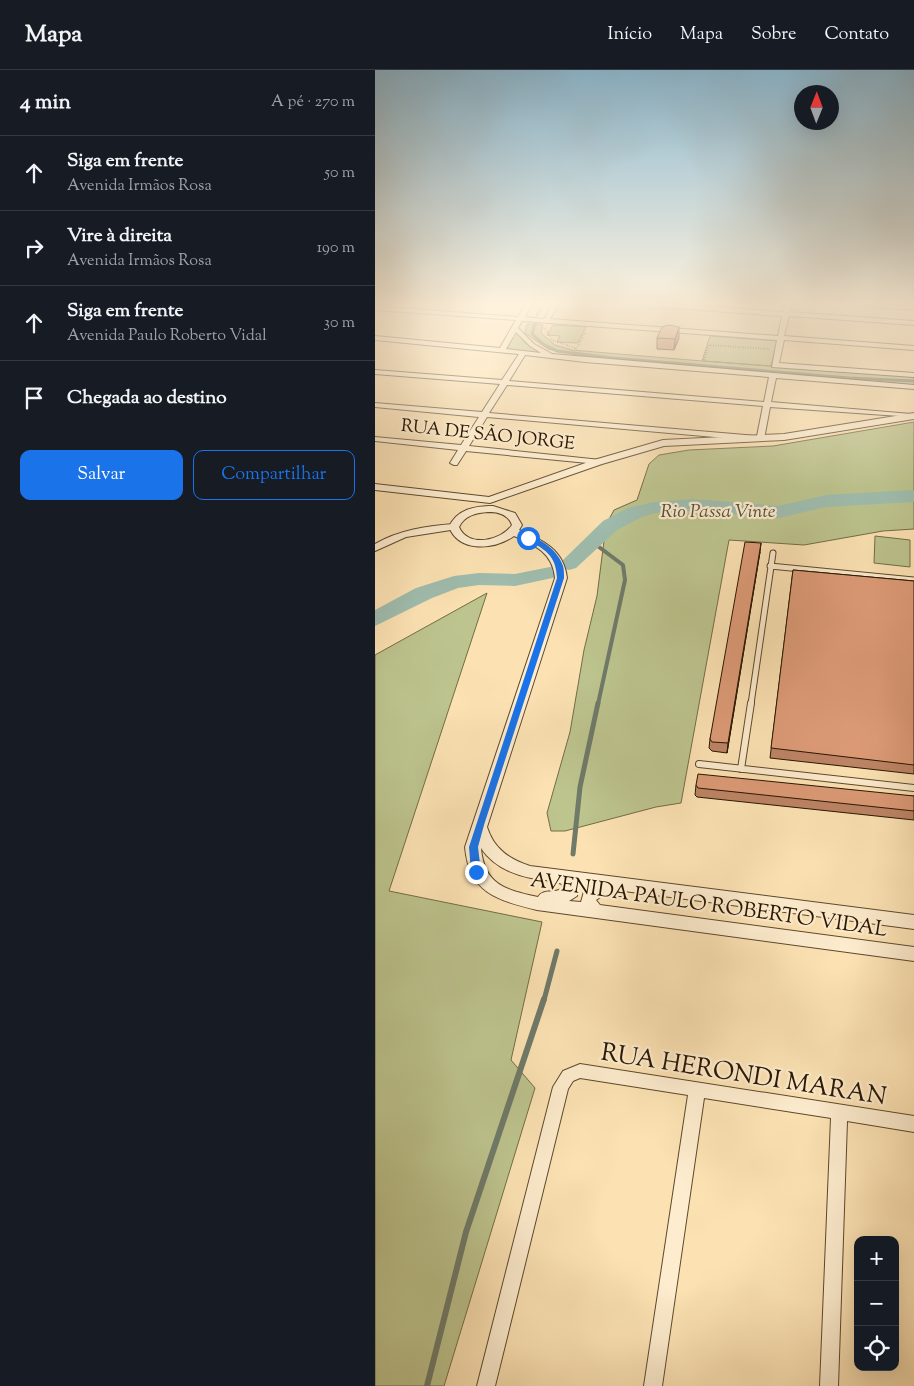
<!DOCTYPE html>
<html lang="pt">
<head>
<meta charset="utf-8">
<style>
  :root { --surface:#171b24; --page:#20242c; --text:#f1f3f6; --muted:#9ea1a6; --line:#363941; --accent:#1a73e8 }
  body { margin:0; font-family:"Sorts Mill Goudy",serif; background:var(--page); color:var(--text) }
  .controls { position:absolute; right:15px; bottom:15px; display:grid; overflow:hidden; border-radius:10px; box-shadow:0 5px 20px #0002 }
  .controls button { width:45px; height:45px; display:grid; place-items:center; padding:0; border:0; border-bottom:1px solid var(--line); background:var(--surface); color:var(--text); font:25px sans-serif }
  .compass { position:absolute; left:419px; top:15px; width:45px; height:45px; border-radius:50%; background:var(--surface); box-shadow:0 5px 20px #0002; rotate:1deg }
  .stop { position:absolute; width:15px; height:15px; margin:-11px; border:4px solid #1a73e8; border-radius:50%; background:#fff }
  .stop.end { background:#1a73e8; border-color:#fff; box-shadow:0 1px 5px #0008 }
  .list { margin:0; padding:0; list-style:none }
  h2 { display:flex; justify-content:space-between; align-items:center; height:65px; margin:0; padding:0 20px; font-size:21px }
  h2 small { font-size:16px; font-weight:400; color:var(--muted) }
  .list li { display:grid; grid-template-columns:32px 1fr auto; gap:15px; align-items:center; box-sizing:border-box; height:75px; padding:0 20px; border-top:1px solid var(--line) }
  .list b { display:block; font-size:19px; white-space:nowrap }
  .list p { margin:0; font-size:16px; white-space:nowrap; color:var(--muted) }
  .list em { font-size:16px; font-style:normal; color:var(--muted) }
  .actions { display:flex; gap:10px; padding:15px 20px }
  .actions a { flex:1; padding:11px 0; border:1px solid var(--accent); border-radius:10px; text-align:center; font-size:18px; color:var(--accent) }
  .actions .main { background:var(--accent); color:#fff }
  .icon { flex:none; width:28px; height:28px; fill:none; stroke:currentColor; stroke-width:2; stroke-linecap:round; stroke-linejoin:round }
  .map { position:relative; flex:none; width:539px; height:1316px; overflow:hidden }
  header { display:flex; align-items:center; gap:30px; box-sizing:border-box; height:70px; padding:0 25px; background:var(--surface); border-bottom:1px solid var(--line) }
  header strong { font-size:24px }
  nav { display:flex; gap:28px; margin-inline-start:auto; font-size:18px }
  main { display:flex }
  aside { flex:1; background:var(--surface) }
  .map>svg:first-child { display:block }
  .green { fill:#bdc48e; stroke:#726c47 }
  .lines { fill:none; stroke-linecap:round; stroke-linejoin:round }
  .stream-far3 { stroke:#6f7a69; stroke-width:3 }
  .stream-far2 { stroke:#6f7a69; stroke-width:4 }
  .stream-far1 { stroke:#6f7a69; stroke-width:5 }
  .stream { stroke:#6f7a69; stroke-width:6 }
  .river { fill:#9fbdaf; fill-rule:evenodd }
  .service-far1-casing { stroke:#5d482d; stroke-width:7 }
  .service-casing { stroke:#5d482d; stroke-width:8 }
  .minor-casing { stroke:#5d482d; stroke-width:2 }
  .tertiary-casing { stroke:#5d482d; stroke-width:2 }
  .path { stroke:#281500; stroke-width:2; stroke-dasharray:0.5 2; stroke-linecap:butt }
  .service-far1 { stroke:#fdecce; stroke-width:5 }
  .service { stroke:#fdecce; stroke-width:6 }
  .minor { fill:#fdecce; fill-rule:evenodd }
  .tertiary { fill:#fdecce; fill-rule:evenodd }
  .wall { fill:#bd8465; stroke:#281500 }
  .shaded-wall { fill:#9a6c53; stroke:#281500 }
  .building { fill:#dc9a76; stroke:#281500 }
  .route { fill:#1a73e8 }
  .labels { text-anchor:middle; stroke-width:4.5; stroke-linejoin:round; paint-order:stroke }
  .far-street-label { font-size:18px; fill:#281500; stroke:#fdecce }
  .far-water-label { font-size:19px; font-style:italic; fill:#52503d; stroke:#fdecce }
  .street-label { font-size:21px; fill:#281500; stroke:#fdecce }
  .near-street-label { font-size:25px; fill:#281500; stroke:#fdecce }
</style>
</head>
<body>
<header>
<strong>Mapa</strong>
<nav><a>Início</a><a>Mapa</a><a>Sobre</a><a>Contato</a></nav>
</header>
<main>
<aside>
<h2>4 min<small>A pé · 270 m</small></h2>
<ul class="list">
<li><svg class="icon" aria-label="ahead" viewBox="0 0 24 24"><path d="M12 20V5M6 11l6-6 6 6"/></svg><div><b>Siga em frente</b><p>Avenida Irmãos Rosa</p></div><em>50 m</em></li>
<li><svg class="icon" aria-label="right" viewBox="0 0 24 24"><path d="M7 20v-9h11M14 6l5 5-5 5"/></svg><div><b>Vire à direita</b><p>Avenida Irmãos Rosa</p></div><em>190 m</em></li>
<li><svg class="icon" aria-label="ahead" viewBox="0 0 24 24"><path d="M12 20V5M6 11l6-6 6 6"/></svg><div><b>Siga em frente</b><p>Avenida Paulo Roberto Vidal</p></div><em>30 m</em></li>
<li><svg class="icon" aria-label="arrive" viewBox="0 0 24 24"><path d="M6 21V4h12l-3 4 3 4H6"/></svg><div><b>Chegada ao destino</b></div></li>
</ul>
<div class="actions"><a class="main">Salvar</a><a>Compartilhar</a></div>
</aside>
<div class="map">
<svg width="539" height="1316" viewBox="0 0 539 1316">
  <rect width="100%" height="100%" fill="#fce2b3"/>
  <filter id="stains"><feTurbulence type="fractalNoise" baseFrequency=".004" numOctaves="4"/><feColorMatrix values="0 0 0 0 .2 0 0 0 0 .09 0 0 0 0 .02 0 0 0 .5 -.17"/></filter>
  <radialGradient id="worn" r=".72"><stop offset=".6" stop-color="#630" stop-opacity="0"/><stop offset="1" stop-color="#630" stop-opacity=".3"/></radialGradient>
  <path class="green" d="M152 254 168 255 166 263 180 275 197 280 327 291 335 266 402 271 396 296 328 291 539 307V315L216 288 173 279 150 263Z
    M178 255 211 257 203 273 182 272 185 266 172 265Z
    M139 264H144L148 271 165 283 130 280Z
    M539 352V459L508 461 429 475 354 470 306 733 281 737 190 761H176L172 743 195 662 209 580 222 526 231 455 239 440 262 430 274 394 284 385 314 380 398 376Z
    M500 466 535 470V497L499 493Z
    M112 523 14 821 167 852 136 990 160 1018 69 1316H0V585Z"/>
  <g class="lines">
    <path class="stream-far3" d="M162 245 169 234
      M160 254 157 264 168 274 182 281 237 288 474 308 539 311"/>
    <path class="stream-far2" d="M219 469 220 474 248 495 250 510 223 634"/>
    <path class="stream-far1" d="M198 784 205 717 223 633
      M169 930 182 881"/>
    <path class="stream" d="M52 1316 91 1162 169 929"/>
    <path class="river" d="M539 420V432L451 437 403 448 317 441 280 443 267 447 242 460 201 498 194 500 187 498 184 494 228 451 253 438 279 432 317 429 403 436 451 425Z
      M175 497 182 499 186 503 182 507 140 516 104 515 83 518 57 528 0 556V540L41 518 79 506 104 503 140 504Z"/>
    <g class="service-far1-casing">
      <path id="service-far1" d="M395 496 539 510
        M376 634 398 483"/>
    </g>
    <g class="service-casing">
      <path id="service" d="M324 694 539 718
        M366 699 376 633"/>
    </g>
    <g class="minor-casing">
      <path id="minor" d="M151 234H157L150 247 169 249 178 234H184L175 249 403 266 407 246 268 236 265 234H299L408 242 410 234H416L414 242 539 251V255L414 246 409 266 539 276V280L409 270 404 293 539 303V307L397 297 402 270 147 251 143 258 159 274 177 284 539 315V319L401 308 396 332 536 344H539V347L395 337 389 369 385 371 112 347 94 376 226 390 227 392 223 394 91 381 82 395H79L75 393 83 380 0 371V367L86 375 104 347 0 337V333L107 342 125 314 0 304V300L127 310 144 284 0 270V266L125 278 141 250 0 240V236L143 247ZM141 262 155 276 166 283 131 279ZM150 285 210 292 394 307 389 332 134 311ZM132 315 388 336 382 366 114 343Z
        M476 234 539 236V240L479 236Z
        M79 454 82 455V459L31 467 0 481V474C24 460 52 456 79 454Z
        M205 994 539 1046V1062L472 1051 463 1316H445L456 1048 329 1028 287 1316H269L313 1025 205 1008 198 1011 193 1019 120 1316H102L178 1017 188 1001Z"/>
    </g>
    <g class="tertiary-casing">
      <path id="tertiary" d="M539 343V349L409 370 289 376 227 394 115 433 0 420V414L114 427 219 390 288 370 409 364Z
        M118 436 140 443 147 455 144 460C168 470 189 480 192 508L112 757C119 779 134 789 155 796L539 845V859L249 821 247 826H227L221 830 225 835 539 877V891L162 840C122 830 94 823 90 777L180 508C178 483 160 475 139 466 119 480 84 483 74 457 82 439 100 436 118 436ZM113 442C123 442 133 444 137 455 126 471 93 478 84 457 90 445 101 443 113 442ZM106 778C117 795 136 804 156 808 167 810 178 810 187 814L188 818C180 824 168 818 163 827 131 820 109 815 106 778ZM203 815 217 816 210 818 206 832 194 831 202 826Z"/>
    </g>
    <path class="path" d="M170 258 177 270 200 278
      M201 279 211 262
      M329 290 334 275 393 279 392 281"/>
    <use href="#service-far1" class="service-far1"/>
    <use href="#service" class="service"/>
    <use href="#minor" class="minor"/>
    <use href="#tertiary" class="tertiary"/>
  </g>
  <path class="wall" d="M282 268H304L299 280 282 279Z
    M385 482 352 683 337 681 334 678 335 669Z
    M418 500 539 511V704L395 688Z
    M321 715 539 726V750L322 727 320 725Z"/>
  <path class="shaded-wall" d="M304 257V268L299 280 300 269Z
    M386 473 385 482 352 683 353 673Z"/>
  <path class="building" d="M294 255 304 257 300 269 282 268 287 257Z
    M370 472 386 473 353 673 337 672 335 669Z
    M418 500 539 511V695L396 678Z
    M323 704 539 726V741L323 718 321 715Z"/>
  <linearGradient id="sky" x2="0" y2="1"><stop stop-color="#8bb8d1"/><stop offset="0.56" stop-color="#fef2dd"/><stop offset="1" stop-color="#fef2dd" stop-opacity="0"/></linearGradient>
  <rect width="539" height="418" fill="url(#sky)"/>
  <path class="route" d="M150 466C165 466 184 482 188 496 189 499 189 504 189 508L109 755 103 777 106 802 101 805 96 802 94 777 182 508C181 485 170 479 150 469Z"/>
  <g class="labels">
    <g class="far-street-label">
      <text transform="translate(113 364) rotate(6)" y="6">RUA DE SÃO JORGE</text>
    </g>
    <g class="far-water-label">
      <text x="343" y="447">Rio Passa Vinte</text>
    </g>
    <g class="street-label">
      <text transform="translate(334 834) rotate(8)" y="7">AVENIDA PAULO ROBERTO VIDAL</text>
    </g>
    <g class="near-street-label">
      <text transform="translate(369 1003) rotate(9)" y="9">RUA HERONDI MARAN</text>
    </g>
  </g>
  <rect width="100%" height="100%" filter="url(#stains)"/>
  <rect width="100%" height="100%" fill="url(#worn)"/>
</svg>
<div class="controls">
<button>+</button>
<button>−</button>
<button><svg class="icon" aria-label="locate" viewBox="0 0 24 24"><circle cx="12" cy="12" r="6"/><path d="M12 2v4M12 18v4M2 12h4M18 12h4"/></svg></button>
</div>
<svg class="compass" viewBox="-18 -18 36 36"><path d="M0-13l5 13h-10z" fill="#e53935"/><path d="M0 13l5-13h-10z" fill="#9ea1a6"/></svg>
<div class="stop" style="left:153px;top:468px"></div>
<div class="stop end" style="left:101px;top:802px"></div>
</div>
</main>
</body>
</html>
